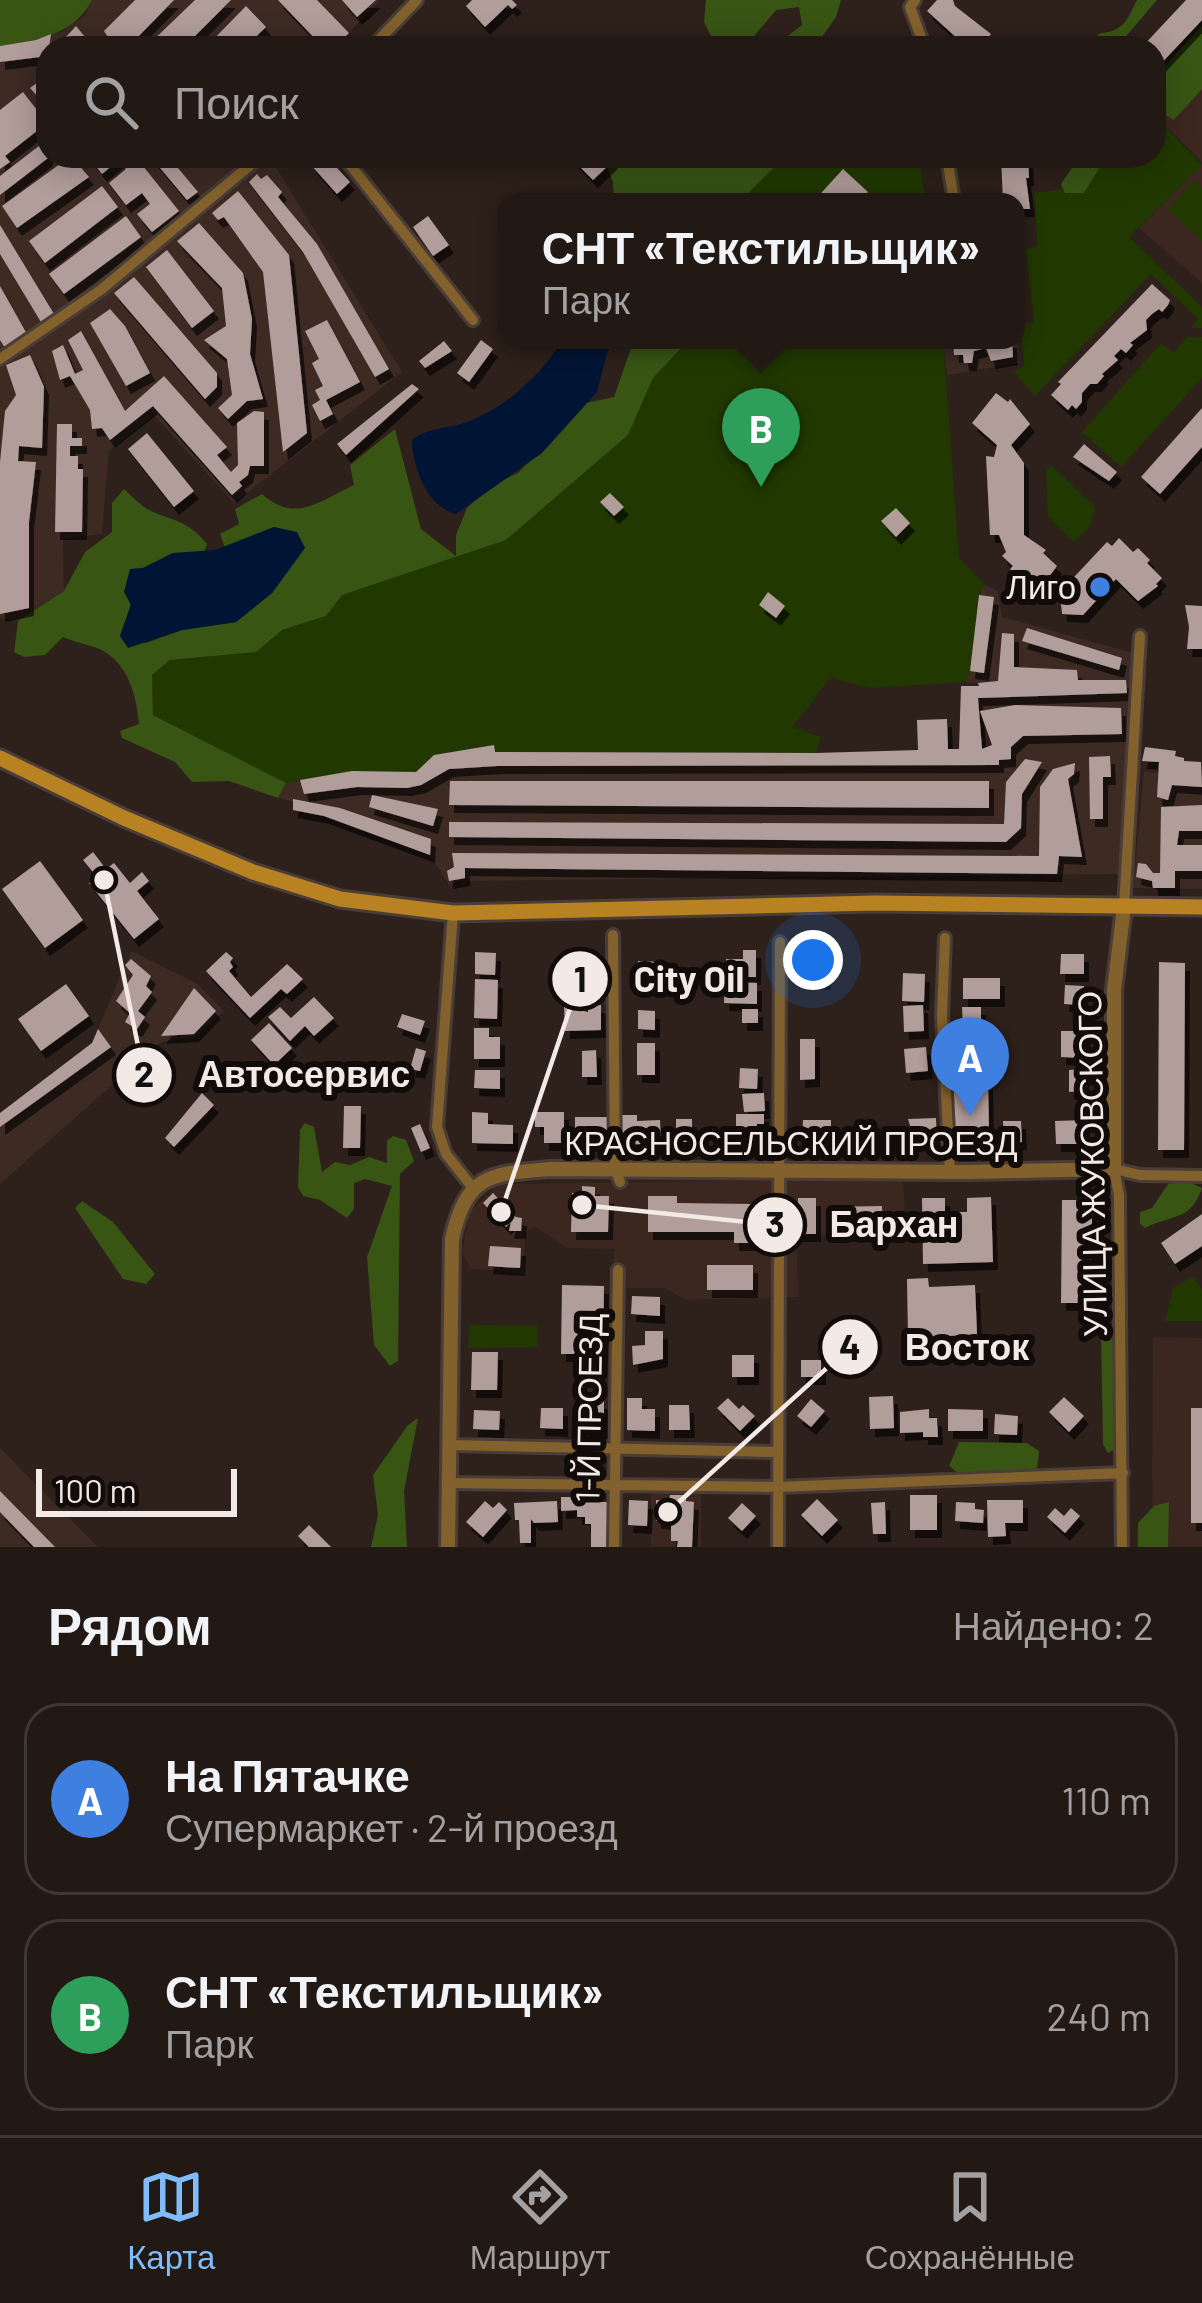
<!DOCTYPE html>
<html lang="ru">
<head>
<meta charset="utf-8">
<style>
  :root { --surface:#221814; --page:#2e2522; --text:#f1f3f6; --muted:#a2a0a0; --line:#3f3734; --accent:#7fbdfa }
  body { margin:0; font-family:Barlow,sans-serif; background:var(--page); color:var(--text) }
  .scale { position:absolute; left:36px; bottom:30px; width:201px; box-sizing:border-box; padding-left:12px; border:6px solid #f3e9e5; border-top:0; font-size:33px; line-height:42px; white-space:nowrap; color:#f3e9e5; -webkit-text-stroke:9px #110b09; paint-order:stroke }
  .you { position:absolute; left:813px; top:960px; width:42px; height:42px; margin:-30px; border:9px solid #fff; border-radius:50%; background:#1a73e8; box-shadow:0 0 0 18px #1a73e833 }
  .badge { display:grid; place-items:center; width:78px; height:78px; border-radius:50%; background:var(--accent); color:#fff; font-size:39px; font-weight:700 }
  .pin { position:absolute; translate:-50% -99px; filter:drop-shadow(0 3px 6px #0008) }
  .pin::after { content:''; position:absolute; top:63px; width:42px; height:36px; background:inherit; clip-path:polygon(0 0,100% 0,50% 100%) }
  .popup { position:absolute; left:497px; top:193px; width:528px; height:156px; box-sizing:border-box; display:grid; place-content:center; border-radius:24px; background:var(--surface); filter:drop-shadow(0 3px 9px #0005); font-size:39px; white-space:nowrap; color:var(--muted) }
  .popup b { font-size:45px; color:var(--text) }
  .popup::after { content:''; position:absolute; left:50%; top:100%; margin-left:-24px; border:24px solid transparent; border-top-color:var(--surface) }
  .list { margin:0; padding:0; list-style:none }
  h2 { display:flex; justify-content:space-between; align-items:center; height:156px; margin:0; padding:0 48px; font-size:51px }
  h2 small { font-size:39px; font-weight:400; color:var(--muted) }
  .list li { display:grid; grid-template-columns:78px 1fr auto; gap:36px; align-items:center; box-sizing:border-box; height:192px; margin:0 24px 24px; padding:0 24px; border:3px solid var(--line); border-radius:36px }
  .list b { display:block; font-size:45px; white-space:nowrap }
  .list p { margin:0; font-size:39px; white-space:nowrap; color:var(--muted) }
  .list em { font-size:39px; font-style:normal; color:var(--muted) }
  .icon { flex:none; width:66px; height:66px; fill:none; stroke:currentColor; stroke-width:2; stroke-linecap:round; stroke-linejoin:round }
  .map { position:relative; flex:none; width:1202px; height:1547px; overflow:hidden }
  .search { position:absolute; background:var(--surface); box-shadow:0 6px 30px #0003; left:36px; right:36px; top:36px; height:132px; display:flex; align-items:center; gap:30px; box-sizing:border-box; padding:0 42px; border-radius:36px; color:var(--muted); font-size:45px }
  .sheet { height:588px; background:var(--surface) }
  nav { display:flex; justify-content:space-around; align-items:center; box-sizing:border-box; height:168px; border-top:3px solid var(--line); background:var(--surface); font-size:33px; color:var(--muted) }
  nav a { display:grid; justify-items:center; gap:6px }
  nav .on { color:var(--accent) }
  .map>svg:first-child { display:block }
  .built { fill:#3b271f }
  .industrial { fill:#3c2a23 }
  .green { fill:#213900 }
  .forest { fill:#385514 }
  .water { fill:#001435 }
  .building { fill:#b19d9a; filter:url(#shadow) }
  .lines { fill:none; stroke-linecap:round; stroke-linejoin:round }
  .minor-casing { stroke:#4a3c36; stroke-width:16 }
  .tertiary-casing { stroke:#4a3c36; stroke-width:20 }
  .secondary-casing { stroke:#4a3c36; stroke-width:21 }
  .minor { stroke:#82612c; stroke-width:10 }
  .tertiary { stroke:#82612c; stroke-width:14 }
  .secondary { stroke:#b88223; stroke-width:15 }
  .shop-dot { fill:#3f7fe0; stroke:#110b09; stroke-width:4.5 }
  .labels { text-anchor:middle; stroke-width:12; stroke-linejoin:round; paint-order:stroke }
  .poi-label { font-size:33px; fill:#f3e9e5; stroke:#110b09; text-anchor:end }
  .street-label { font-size:33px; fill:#f3e9e5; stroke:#110b09 }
  .leader { fill:none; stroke:#f3e9e5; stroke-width:4.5 }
  .callout-dot { fill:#f3e9e5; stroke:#110b09; stroke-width:4.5 }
  .mark-label { font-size:36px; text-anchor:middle; font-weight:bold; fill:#111 }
  .callout-label { font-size:36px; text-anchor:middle; font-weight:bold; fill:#f3e9e5; stroke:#110b09; stroke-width:12; stroke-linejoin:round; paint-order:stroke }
</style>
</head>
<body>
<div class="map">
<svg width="1202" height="1547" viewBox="0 0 1202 1547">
  <defs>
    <filter id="shadow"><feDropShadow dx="5" dy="8" stdDeviation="0" flood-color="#0009"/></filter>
  </defs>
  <rect width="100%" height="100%" fill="#2e201a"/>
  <path class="built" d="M1202 66V162L1155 116Z
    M1202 165V283L1139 228Z
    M940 1073H989V1158H941Z
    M903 1178 906 1233 797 1235 798 1297 686 1300 665 1288H612L614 1249 567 1248 534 1226 525 1233 524 1274 470 1268 462 1253 469 1212 500 1184Z
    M1153 1337 1202 1338V1547H1152Z
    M651 1491H701V1547H651Z"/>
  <path class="industrial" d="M92 0H380L334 48H48V156H269L402 372 234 503 154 415 109 451 102 534 63 539 64 591 18 621 0 618V46L62 32 85 15Z
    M1016 314 1019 363 947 375 943 340H1016Z
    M985 585 998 591 1002 617 1136 654 1121 874 461 881 449 885 430 855 431 839 278 798 286 783 352 771 415 772 434 755 494 745 496 752 816 753 982 749 992 745 980 711 978 683 965 682 970 671 979 595Z
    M1144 772 1202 774V889L1133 888Z
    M131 951 196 983 224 1011 194 1038 161 1042 0 1184V1113L92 1043Z
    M0 1448 98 1547H0Z"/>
  <path class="green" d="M1155 116 1202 165 1129 237 1202 307V328H1191L1198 319 1151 274 1035 396 1014 372 1024 366 1021 326 1034 321 1026 249 1037 247 1035 193 1063 189 1065 193H1084L1107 156H1154Z
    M786 156H918L926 202H744L751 190Z
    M1194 180 1202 187V241L1168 210Z
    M1187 337H1202V378L1121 467 1082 432 1161 343 1173 353Z
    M685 340H943L959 558 985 585 979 595 970 671 965 682 870 688 830 678 793 727 821 737 816 753 495 752 493 745 434 755 416 772 352 771 286 783 153 715 152 676 170 660 256 652 282 630 326 616 341 595 506 540 628 435 653 378Z
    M1051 465 1095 507 1090 527 1074 542 1048 517 1046 470Z
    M1193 1276 1202 1289V1321H1165L1173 1288Z
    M470 1325 538 1326V1347L468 1348Z"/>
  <path class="forest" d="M0 0H92C74 36 36 40 0 46Z
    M706 0H841L836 17 814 48H772L802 25 799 7 776 10 744 48 714 42 704 22Z
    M1137 0H1157L1116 48H1086L1100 33C1124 32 1128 18 1137 0Z
    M1202 26V89L1174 120 1154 109V78Z
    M603 156H780L782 160 751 190 745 202H614L613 182Z
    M1080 156H1107L1084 193H1065L1061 184Z
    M634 340 686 343 653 378 628 435 506 540 342 595 326 616 282 630 256 652 170 660 152 675 153 715 286 783 278 798 229 781 192 782 175 762 122 738 120 731 139 724C137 700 130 669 108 654 97 645 77 644 63 637L45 655 24 657 14 652 18 621 64 591 85 552 112 532V503L124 489C131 495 139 504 147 509 173 522 186 518 207 544L204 553H173L143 568 120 636 146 643 182 630 236 622 272 593 305 547 274 527 225 548 220 534 239 524 235 509 262 494C296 524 319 501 354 485L350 465 395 429 421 529 456 556V535L467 508 492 485 518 473 586 403 614 397Z
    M305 1123 314 1127 322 1172 335 1162 350 1165 369 1157 387 1163V1141L393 1136 406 1140 414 1161 400 1174 398 1361 390 1366 374 1345 367 1257 392 1186 365 1179 354 1183V1209L347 1218 320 1200 303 1196 298 1187 300 1130Z
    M1187 1181 1202 1188C1191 1221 1173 1214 1145 1228L1140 1224V1212L1152 1208 1168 1184Z
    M82 1201 113 1222 155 1274 146 1284 123 1279 75 1208Z
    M1101 1333H1112L1119 1447 1108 1453 1103 1444Z
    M418 1418 404 1491 407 1547H371L378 1515 373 1475 408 1425Z
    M959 1442 1027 1443 1039 1451 1037 1469 959 1474 949 1466Z
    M1169 1502 1168 1547H1138V1523L1154 1506Z"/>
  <path class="water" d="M562 340H617L607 353 597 392 542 453 456 514C427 506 413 469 412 440 428 427 448 429 467 422 504 409 544 373 562 340Z
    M274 527 297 532 305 548 272 593 236 622 182 630 128 648 120 636 131 605 124 592 130 569 143 568 173 553 215 550Z"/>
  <path class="building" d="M135 0H174L127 48H115L104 31Z
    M195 0H231L183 48H145Z
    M278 0H317L349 33 334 48H324Z
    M342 0H376L357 17Z
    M472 0H512L517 5 512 9 508 5 485 27 466 6Z
    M937 0H953L955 6 991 34 989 37 1001 48H968L927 11Z
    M1186 0H1202V20L1154 71V48H1141Z
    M246 6 266 27 244 48H205Z
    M76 26 94 48H75L66 37Z
    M51 34 48 56 0 62V46L36 40Z
    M48 75V108L30 88Z
    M23 92 47 123 5 156 10 162 0 169V110Z
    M48 139V158L0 195V176Z
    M71 156 89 177 17 228 2 206Z
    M88 156H135L179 211 152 232 137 214 150 204 142 193 126 205 109 183 126 169 119 160 102 174Z
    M150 156H168L198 192 187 200Z
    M321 156H326L350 182 337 194 311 165Z
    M569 156H608L613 161 593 180Z
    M1001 156H1028L1029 178H1026L1030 209H1016V202H1003Z
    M843 169 868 192 858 202H813Z
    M257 174 261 179 267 175 282 192 278 197 317 244 389 369 375 377 303 252 249 182Z
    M102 186 118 207 45 263 29 241Z
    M238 191 289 255 307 433 283 452 263 272 224 217 218 220 212 213Z
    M126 216 141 237 64 294 49 274Z
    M428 216 449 245 433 256 413 227Z
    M199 223 243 273 252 319 250 354 263 399 247 401 228 419 218 408 232 395 227 359 204 340 226 326 222 288 177 241Z
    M0 225 54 314 41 322 0 254Z
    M167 250 214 311 192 328 146 267Z
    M134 277 217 373V387L205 399 114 293Z
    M1152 284 1170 300 1168 305 1162 312 1159 309 1152 314 1146 320 1147 330 1130 343 1133 345 1126 353 1121 349 1114 356 1118 360 1102 374 1104 376 1097 384H1090L1082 393V402L1076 409 1072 405 1068 410 1051 395 1061 384 1058 382Z
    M0 286 28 336 5 348 0 340Z
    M110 309 125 326 150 373 126 386 90 323Z
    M327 320 360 382 326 400 333 414 320 421 312 405 320 400 315 390 323 386 312 363 319 359 305 331Z
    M81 331 125 411 164 376 227 447 217 455 231 472 238 465 237 423 254 411 264 412V466H250L248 475 239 482 242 486 232 495 153 406 110 440 102 428 92 429 90 410 70 376 60 380 52 351 63 345 75 374 83 370 68 340Z
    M481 340 493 349 469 382 457 373Z
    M953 340H1012L1013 357 991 361 986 348 974 351 972 363H964L963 355H954Z
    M444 341 452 351 425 368 419 361Z
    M30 355 44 387 42 448 19 446 18 461 36 462 29 522V608L0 614V462L5 411 16 395 6 365Z
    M412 384 419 389 346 455 337 444Z
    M996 393 1008 402 1010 399 1030 424 1011 445 1024 463V535L1046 550 1043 553 1057 566 1042 586 1033 591 1010 569 1013 566 1002 556 1006 552 999 535H990L986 456 994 457 997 445 972 423Z
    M1202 408V447L1160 494 1141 477Z
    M57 424H72V438H82V446H70V456H78V469H83L82 532H55Z
    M147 433 194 491 174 507 128 449Z
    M1084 444 1117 472 1109 481 1073 457Z
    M610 493 624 507 614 516 600 502Z
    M896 508 910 523 896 537 881 521Z
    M1119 538 1133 552 1138 548 1150 560 1147 563 1162 578 1156 584 1158 586 1138 601 1116 579 1083 615 1062 614 1060 592 1107 542 1112 546Z
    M768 592 785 606 776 618 759 605Z
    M979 595 994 597 984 673 970 671Z
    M1185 605 1202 606V649H1187L1189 627Z
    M1027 628 1122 658 1119 670 1022 641Z
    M1002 633 1014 634V667L1077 670 1078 680H1126L1127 693 978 698 982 749 992 745 980 711 1015 705 1121 708 1122 734 1023 736 1011 747V759L999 760V765L497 766 449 769 421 785 407 788 357 787 304 794 300 780 352 771 416 772 434 755 494 745 495 752 816 753 918 750 917 720 947 719 948 749H959L961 686H979L978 683 998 681Z
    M1145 747 1176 751 1175 756 1184 758V761L1201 762 1202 787 1172 785 1168 800 1157 797 1159 762 1142 761Z
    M1110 756 1111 777H1103V819H1090L1089 757Z
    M1025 759 1042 762 1022 794 1021 828 1006 842 449 837V822L1004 824 1006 782Z
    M1075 763 1074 774 1068 779 1082 857 1059 856 1057 874 465 868V878L449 881 447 871 454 867 452 853 1039 856 1040 787 1053 769Z
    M450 781H989V808L449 805Z
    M372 795 438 809 433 826 369 807Z
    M293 799 340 808 431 839 430 855 324 816 293 810Z
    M1202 805V831H1179L1177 845H1202V871H1175V888H1153L1152 881 1136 877 1138 863 1146 864 1153 873H1160L1161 807Z
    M93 852 106 869 114 863 130 883 142 872 149 881 137 891 159 919 134 939 89 883 97 877 83 860Z
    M40 861 83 920 45 948 2 889Z
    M800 949H826V982H800Z
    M743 950H756V977H726V959H743Z
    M226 952 233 958 230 962 233 967 229 971 251 997 287 964 303 979 287 994 281 989 250 1018 206 971Z
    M475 952 496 953 495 975 475 974Z
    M1061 954H1084V974H1060Z
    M131 959 151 976 146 986 152 992 138 1011 145 1017 137 1029 125 1022 130 1013 116 1001 133 975 125 965Z
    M638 961 661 962 660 986 637 985Z
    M1159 962 1185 963 1184 1150H1158Z
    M573 964H595V983H573Z
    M903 973 925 974 924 1002 902 1001Z
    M963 978H1000V999H963Z
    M475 979 498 980 497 1019 474 1018Z
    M725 982 757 983V1004L724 1003Z
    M66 984 89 1016 41 1051 18 1019Z
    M1065 985 1084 986 1083 1005 1064 1004Z
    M194 988 216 1011 194 1034 161 1036Z
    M314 997 334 1018 314 1036 305 1026 290 1041 268 1017 280 1007 291 1018Z
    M588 1005H601V1030L565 1031 564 1006 588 1012Z
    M923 1005 924 1031 904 1032 903 1006Z
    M962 1007H981V1029H963Z
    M742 1009H758V1023H742Z
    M638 1010 655 1011V1030L638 1029Z
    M402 1014 425 1021 420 1035 397 1027Z
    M269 1023 292 1048 274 1065 251 1040Z
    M474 1028H489V1037H500V1059H474Z
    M98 1029 111 1047 0 1127V1113L92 1043Z
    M1061 1031H1086L1085 1058 1061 1057Z
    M800 1039H815V1079L800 1080Z
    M637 1043H655V1075H637Z
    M926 1047 928 1071 906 1073 904 1049Z
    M961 1047H989V1066H961Z
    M416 1048 426 1051 420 1071 410 1069Z
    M596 1050 597 1077H582V1051Z
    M740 1068 758 1069 757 1089 739 1088Z
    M1084 1069 1085 1091 1069 1092V1070Z
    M475 1070H500V1089L474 1088Z
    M988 1081 989 1129H969V1137L950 1138 948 1082Z
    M202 1093 214 1105 174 1147 165 1138Z
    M764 1093 765 1111 744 1112 742 1094Z
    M344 1106H361L360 1148H343Z
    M472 1112 488 1113V1124L513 1125V1144L472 1143Z
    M535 1112H564V1143H544V1127H535Z
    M736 1114H764V1124H757V1142H736Z
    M621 1115H637V1121L660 1120 661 1143 622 1145Z
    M575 1117H610L609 1142H575Z
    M936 1118 937 1141 915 1142 908 1119Z
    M676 1119H692V1142H676Z
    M803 1120H831V1133H824V1143H802Z
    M1085 1120V1144H1056L1055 1121Z
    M1003 1121H1021L1022 1142 1004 1143Z
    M420 1124 430 1148 421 1152 411 1128Z
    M582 1186 595 1187V1196H609L608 1232H571L572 1193H582Z
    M493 1193 516 1217 522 1218 521 1231H509L511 1222 506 1227 483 1203Z
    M648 1196H677V1203L753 1204V1243H734V1232H648Z
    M991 1197 993 1262 923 1264 922 1198H945V1212H967V1198Z
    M798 1198H816V1234H797Z
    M1062 1200H1092V1303H1061Z
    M882 1206 883 1233 830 1234 829 1207Z
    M1202 1214V1246L1175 1264 1161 1243Z
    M490 1246 521 1248 520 1268 488 1266Z
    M707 1265H753V1290H707Z
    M928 1278 929 1287 975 1285 977 1334 908 1339 907 1279Z
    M562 1285 604 1286 603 1354H561Z
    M632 1296 660 1297V1316L631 1314Z
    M645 1331H663V1359L633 1365 632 1346 645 1345Z
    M472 1352H498L497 1390H471Z
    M732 1355H754V1377H732Z
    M801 1360H821V1377H801Z
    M893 1396 894 1428 870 1429 869 1397Z
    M1064 1397 1084 1416 1069 1432 1049 1412Z
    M627 1398H642V1409H655V1431L627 1430Z
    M728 1398 739 1409 743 1405 755 1416 740 1431 717 1408Z
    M811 1399 825 1411 811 1427 797 1416Z
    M586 1401H604V1431H586Z
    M669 1405H689L690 1430H669Z
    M541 1408H563V1429L540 1428Z
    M1191 1408H1202V1523H1191Z
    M929 1409V1418H937L938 1437H923V1432L900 1433V1412Z
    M948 1409 983 1410V1431H948Z
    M474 1410 500 1411 499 1430 473 1429Z
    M995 1414 1018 1416 1017 1435 994 1434Z
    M0 1491 55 1547H34L0 1512Z
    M670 1495H686V1501L694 1502 692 1547H677L678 1541H671V1522L656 1521V1500L669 1501Z
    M910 1495H937V1530H910Z
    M561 1497H577V1502H608L606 1547H591V1524H585V1517H577V1510L561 1511Z
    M817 1499 838 1520 822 1536 801 1515Z
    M629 1500 648 1501 647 1526 628 1525Z
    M987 1500H1023V1523H1005L1006 1536 988 1537Z
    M485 1501 493 1508 499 1502 507 1510 483 1537 466 1522Z
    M557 1501 558 1522 534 1523 531 1519V1543H520L519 1520H515L514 1503Z
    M885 1502 886 1534H873L871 1503Z
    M956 1502 975 1503V1509L984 1510 983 1523 955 1521Z
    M742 1503 756 1516 742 1531 728 1518Z
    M1055 1508 1064 1516 1071 1508 1080 1516 1065 1533 1047 1517Z
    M309 1525 331 1547H309L298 1536Z"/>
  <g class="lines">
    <g class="minor-casing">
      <path id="minor" d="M915 0 910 7 925 48
        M371 48 417 0
        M343 156 473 320
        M947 156 954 202
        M0 359 102 289 261 156
        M1124 907 1140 636
        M453 913 437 1127 446 1154 473 1188
        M613 935 615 1169 620 1182
        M945 938 942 1015 950 1172
        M448 1445 778 1452
        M448 1483 778 1487 1123 1473
        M614 1547 618 1270
        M778 1547 780 942
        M1122 1547 1119 1195 1114 1169 1140 1175 1202 1176"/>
    </g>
    <g class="tertiary-casing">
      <path id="tertiary" d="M448 1547 452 1239C467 1173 491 1174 551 1169L966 1172 1114 1169V990L1124 907"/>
    </g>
    <g class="secondary-casing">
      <path id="secondary" d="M0 758 124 818 253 872 340 899 453 913 875 903 1202 907"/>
    </g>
    <use href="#minor" class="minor"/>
    <use href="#tertiary" class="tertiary"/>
    <use href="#secondary" class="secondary"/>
  </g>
  <circle class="shop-dot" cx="1100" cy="587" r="12"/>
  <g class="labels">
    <g class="poi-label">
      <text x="1076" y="599">Лиго</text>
    </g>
    <g class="street-label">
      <text x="791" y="1155">КРАСНОСЕЛЬСКИЙ ПРОЕЗД</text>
      <text transform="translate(1092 1164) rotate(-91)" y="12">УЛИЦА ЖУКОВСКОГО</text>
      <text transform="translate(589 1408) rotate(-89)" y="12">1-Й ПРОЕЗД</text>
    </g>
  </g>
  <path class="leader" d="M501 1212L580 979M104 880L144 1075M582 1205L775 1225M668 1512L850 1347"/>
  <g class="callout-dot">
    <circle cx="501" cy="1212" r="12"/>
    <circle cx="104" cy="880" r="12"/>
    <circle cx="582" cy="1205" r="12"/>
    <circle cx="668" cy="1512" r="12"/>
    <circle cx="580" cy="979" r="30"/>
    <circle cx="144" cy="1075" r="30"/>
    <circle cx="775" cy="1225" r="30"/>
    <circle cx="850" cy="1347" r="30"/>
  </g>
  <g class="mark-label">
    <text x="580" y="992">1</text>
    <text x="144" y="1087">2</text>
    <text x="775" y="1237">3</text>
    <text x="850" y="1360">4</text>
  </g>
  <g class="callout-label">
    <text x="689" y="992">City Oil</text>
    <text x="304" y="1087">Автосервис</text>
    <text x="894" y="1237">Бархан</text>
    <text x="967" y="1360">Восток</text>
  </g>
</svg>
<div class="scale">100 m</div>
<div class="you"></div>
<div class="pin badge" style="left:970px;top:1116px;background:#3f7fe0">A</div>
<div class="pin badge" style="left:761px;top:487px;background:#2e9e5b">B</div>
<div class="popup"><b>СНТ «Текстильщик»</b>Парк</div>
<div class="search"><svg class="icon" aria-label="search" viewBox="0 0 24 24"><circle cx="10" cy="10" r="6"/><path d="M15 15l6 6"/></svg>Поиск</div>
</div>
<section class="sheet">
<h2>Рядом<small>Найдено: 2</small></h2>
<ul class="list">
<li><span class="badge" style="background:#3f7fe0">A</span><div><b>На Пятачке</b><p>Супермаркет · 2-й проезд</p></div><em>110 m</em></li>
<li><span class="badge" style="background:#2e9e5b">B</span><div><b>СНТ «Текстильщик»</b><p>Парк</p></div><em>240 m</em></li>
</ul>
</section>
<nav>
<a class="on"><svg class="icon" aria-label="map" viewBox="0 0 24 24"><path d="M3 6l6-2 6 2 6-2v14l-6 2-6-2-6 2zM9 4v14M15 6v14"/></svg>Карта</a>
<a><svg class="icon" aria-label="directions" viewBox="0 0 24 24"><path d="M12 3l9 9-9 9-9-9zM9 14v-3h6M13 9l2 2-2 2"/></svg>Маршрут</a>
<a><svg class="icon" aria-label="saved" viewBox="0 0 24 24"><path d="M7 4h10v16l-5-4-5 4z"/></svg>Сохранённые</a>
</nav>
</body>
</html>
